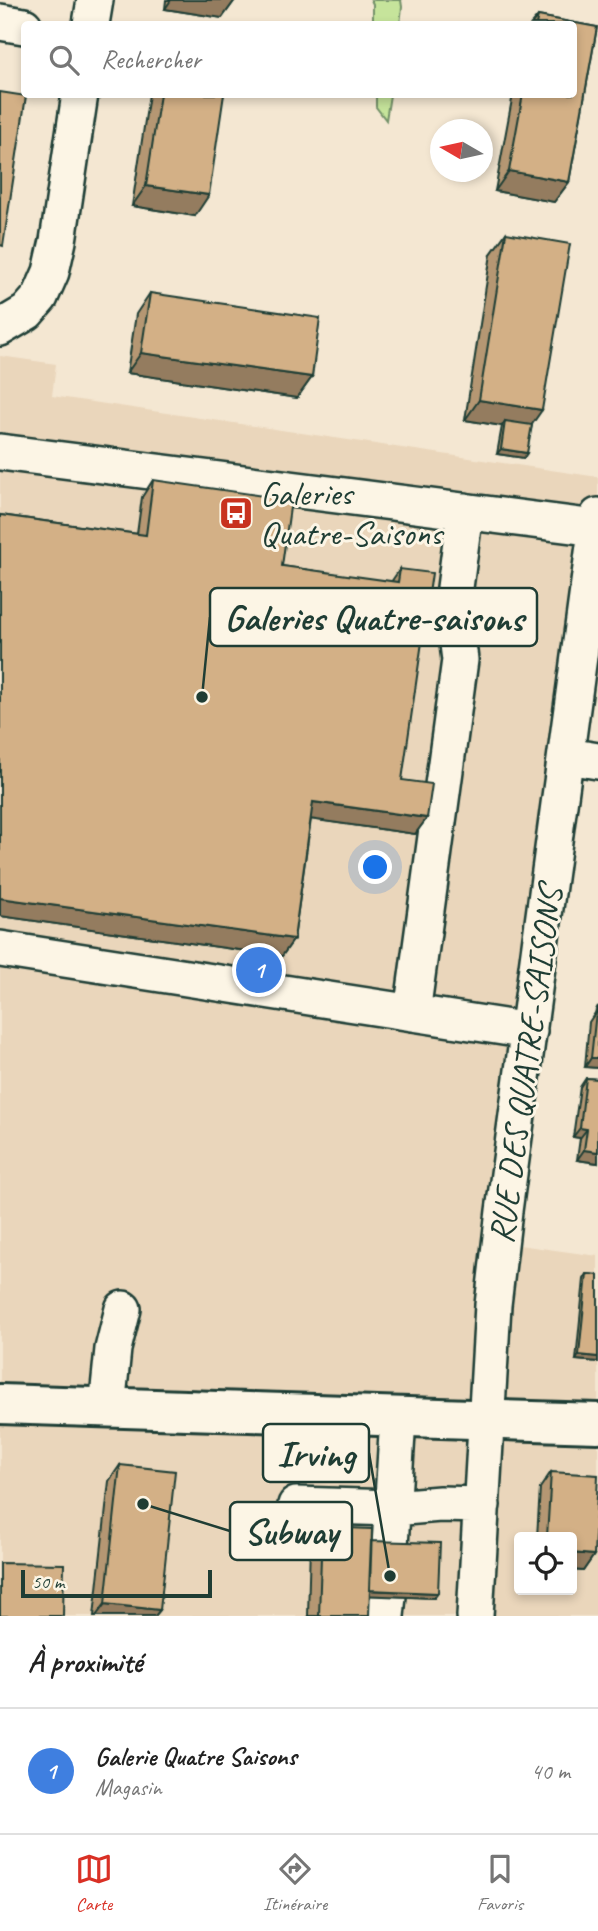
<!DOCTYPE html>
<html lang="fr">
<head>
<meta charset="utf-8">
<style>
  :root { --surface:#fff; --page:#f2f2f2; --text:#222; --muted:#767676; --line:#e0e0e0; --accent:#d93025 }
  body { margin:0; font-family:Caveat,sans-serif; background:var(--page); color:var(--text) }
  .controls { position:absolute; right:21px; bottom:21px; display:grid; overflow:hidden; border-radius:7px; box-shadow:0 4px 10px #0003 }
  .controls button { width:63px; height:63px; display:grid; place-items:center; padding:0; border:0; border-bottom:2px solid var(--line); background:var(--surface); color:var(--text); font:35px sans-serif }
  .compass { position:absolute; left:430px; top:119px; width:63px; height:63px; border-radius:50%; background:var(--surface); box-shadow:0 4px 10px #0003; rotate:279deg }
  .scale { position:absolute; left:21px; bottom:18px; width:191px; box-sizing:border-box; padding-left:7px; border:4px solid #1f3d34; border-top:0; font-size:19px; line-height:24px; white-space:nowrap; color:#1f3d34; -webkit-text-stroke:5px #fcf5e5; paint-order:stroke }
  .you { position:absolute; left:376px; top:868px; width:24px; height:24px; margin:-18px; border:5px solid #fff; border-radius:50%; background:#1a73e8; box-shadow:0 0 0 10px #1a73e833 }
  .badge { display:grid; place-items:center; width:46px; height:46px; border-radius:50%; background:var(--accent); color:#fff; font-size:23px; font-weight:700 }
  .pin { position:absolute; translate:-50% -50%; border:4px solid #fff; box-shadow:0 2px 7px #0006 }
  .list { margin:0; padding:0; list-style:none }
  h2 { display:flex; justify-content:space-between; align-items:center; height:91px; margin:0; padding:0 28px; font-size:30px }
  h2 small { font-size:23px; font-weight:400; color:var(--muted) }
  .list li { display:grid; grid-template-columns:46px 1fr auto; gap:21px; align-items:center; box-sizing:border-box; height:126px; padding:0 28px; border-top:2px solid var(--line) }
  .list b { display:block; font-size:26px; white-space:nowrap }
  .list p { margin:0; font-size:23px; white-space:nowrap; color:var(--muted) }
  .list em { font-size:23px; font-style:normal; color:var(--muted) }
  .icon { flex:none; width:38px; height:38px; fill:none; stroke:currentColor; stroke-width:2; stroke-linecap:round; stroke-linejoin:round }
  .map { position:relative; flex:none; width:598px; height:1616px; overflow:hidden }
  .search { position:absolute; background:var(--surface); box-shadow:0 4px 10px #0003; left:21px; right:21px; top:21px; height:77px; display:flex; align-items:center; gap:18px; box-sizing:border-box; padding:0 24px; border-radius:7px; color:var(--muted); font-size:26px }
  .sheet { height:217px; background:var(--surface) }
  nav { display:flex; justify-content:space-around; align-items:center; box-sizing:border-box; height:98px; border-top:2px solid var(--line); background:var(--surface); font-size:19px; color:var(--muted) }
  nav a { display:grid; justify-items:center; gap:4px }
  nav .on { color:var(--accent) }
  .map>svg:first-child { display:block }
  .built { fill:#ead6bb; fill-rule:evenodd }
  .green { fill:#c6e49b; stroke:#729068; stroke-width:2 }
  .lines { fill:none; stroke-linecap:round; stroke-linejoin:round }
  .minor-casing { stroke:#1f3d34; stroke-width:40 }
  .major-casing { stroke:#1f3d34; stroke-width:44 }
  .minor { stroke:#fcf5e5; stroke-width:35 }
  .major { stroke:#fcf5e5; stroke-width:38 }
  .wall { fill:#b59773; stroke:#1f3d34; stroke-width:2 }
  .shaded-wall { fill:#947b5e; stroke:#1f3d34; stroke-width:2 }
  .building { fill:#d3b086; stroke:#1f3d34; stroke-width:2 }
  .labels { text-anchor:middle; stroke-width:6; stroke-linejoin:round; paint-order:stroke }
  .poi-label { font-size:35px; fill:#1f3d34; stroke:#fcf5e5; text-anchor:start }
  .street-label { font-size:35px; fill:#1f3d34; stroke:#fcf5e5 }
  .leader { fill:none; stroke:#1f3d34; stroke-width:2.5 }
  .callout-dot { fill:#1f3d34; stroke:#fcf5e5; stroke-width:2.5 }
  .callout { fill:#fcf5e5; stroke:#1f3d34; stroke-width:2.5 }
  .callout-label { font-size:37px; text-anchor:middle; font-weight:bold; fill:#1f3d34 }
</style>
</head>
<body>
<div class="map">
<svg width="598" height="1616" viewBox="0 0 598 1616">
  <rect width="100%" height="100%" fill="#f4e7d2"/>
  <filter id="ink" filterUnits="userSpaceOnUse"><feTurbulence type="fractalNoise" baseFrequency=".0143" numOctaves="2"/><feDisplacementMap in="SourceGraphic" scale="14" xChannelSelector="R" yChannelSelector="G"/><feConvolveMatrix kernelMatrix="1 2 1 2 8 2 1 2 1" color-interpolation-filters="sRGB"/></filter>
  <g filter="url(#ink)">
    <path class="built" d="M0 356 56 364 52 396 598 477V667L530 1159 519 1245 598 1256V1616H0ZM519 1537H572V1590H519Z"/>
    <path class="green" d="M371 0H401L402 7 400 24H373V4Z
      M376 95H390L386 120 376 107Z"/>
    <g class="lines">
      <g class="minor-casing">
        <path id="minor" d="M0 22 24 26
          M91 24 95 0
          M0 328 27 312 40 297 51 272 58 241 80 94
          M0 452 596 528
          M567 756 598 761
          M0 949 529 1031
          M412 1013 460 660 453 603 465 511
          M107 1408 113 1349 123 1309
          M296 1505 393 1508 440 1504 482 1505
          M390 1546 398 1418
          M386 1616 388 1596
          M475 1616 493 1305 504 1211 598 516"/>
      </g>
      <g class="major-casing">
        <path id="major" d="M0 1404 598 1423"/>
      </g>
      <use href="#minor" class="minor"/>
      <use href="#major" class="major"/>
    </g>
    <path class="wall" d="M166 0H235L222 18 165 9Z
      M538 16 597 27 569 182 554 202 495 191 513 94H573V24H531Z
      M149 94H224L195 216 132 206Z
      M506 233 532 425 524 458 497 454 502 426 465 420 491 254Z
      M150 293 312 377 297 398 127 373 136 314Z
      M153 480 282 566 391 582 400 569 402 780 427 818 415 834 311 819 294 939 282 956 0 916V515L137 534 142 497Z
      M598 1006V1068L585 1067 589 1022 595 1013 596 1010Z
      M586 1078 598 1079V1163L577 1160 580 1138 573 1137 580 1087Z
      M587 1274 598 1275V1362L576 1360 584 1279Z
      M120 1465 160 1610 155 1616H94L109 1481Z
      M551 1472 594 1555 583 1571 572 1570V1537H537L540 1488Z
      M322 1527 371 1541 438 1593 434 1598 369 1595V1616H308L310 1544Z"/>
    <path class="shaded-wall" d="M171 0H235L222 18 165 9Z
      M509 171 569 182 554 202 495 191Z
      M146 186 209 195 195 216 132 206Z
      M141 353 312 377 297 398 127 373Z
      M479 400 542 410 528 430 505 421 502 426 465 420Z
      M501 449 527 453 524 458 497 454Z
      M313 802 427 818 415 834 302 818Z
      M0 898 294 939 282 956 0 916Z
      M591 1058H598V1068L585 1067Z
      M580 1128 587 1129 580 1138 573 1137Z
      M584 1150 598 1152V1163L577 1160Z
      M579 1355 598 1357V1362L576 1360Z
      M572 1553 594 1555 583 1571 572 1570Z
      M362 1590 438 1593 434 1598 359 1595Z
      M105 1604 160 1610 155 1616H96Z"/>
    <path class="building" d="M538 16 597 27 569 182 509 171 523 94H573V24H536Z
      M0 92 26 96 3 246 0 245Z
      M160 94H224L209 195 146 186Z
      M506 233 570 244 542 410 479 400Z
      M150 293 320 318 312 377 141 353Z
      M505 421 532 425 527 453 501 449Z
      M153 480 291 500 282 566 398 582 400 569 432 573 402 780 432 784 427 818 313 802 294 939 0 898V515L146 535Z
      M596 1012 598 1013V1058H591Z
      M586 1078 598 1079V1152L584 1150 587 1129 580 1128Z
      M587 1274 598 1275V1357L579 1355Z
      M120 1465 175 1471 160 1610 105 1604Z
      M551 1472 598 1475 594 1555 572 1553V1537H547Z
      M322 1527 372 1529 369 1616H319Z
      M371 1541 440 1543 438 1593 369 1590Z
      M0 1563 64 1564 63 1616H0Z"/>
  </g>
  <defs>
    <g id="bus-square" transform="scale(1.75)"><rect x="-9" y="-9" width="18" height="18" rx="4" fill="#c8321e" stroke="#fcf5e5"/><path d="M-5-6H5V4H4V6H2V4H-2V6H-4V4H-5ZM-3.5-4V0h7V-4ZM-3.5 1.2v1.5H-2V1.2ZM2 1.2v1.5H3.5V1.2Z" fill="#fff"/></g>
  </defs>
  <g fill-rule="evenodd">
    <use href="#bus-square" x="236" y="513"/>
  </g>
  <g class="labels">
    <g class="poi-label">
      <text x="260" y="505">Galeries<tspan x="260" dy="40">Quatre-Saisons</tspan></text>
    </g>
    <g class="street-label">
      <text transform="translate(525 1065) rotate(-82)" y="12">RUE DES QUATRE-SAISONS</text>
    </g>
  </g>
  <path class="leader" d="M202 697L210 617M390 1576L369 1453M143 1504L230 1531"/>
  <g class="callout-dot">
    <circle cx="202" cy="697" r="7"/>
    <circle cx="390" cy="1576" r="7"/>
    <circle cx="143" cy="1504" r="7"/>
  </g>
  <g class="callout">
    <rect x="210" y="588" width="327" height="58" rx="7"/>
    <rect x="263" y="1424" width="106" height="58" rx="7"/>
    <rect x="230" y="1502" width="122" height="58" rx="7"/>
  </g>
  <g class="callout-label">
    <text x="374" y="630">Galeries Quatre-saisons</text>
    <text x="316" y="1466">Irving</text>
    <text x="291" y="1544">Subway</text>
  </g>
</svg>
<div class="controls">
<button><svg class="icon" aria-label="locate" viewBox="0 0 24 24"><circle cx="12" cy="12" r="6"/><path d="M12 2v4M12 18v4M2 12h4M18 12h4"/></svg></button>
</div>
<svg class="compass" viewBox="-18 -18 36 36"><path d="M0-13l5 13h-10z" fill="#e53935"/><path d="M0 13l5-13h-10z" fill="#767676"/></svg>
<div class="scale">50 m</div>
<div class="you"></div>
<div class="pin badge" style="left:259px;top:970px;background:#3f7fe0">1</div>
<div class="search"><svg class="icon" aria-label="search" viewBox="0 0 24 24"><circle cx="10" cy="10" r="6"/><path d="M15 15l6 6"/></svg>Rechercher</div>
</div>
<section class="sheet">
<h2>À proximité<small></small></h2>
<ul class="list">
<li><span class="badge" style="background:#3f7fe0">1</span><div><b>Galerie Quatre Saisons</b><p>Magasin</p></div><em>40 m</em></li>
</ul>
</section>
<nav>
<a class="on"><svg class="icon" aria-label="map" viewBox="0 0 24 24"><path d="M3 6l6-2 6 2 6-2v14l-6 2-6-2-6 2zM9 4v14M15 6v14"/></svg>Carte</a>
<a><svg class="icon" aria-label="directions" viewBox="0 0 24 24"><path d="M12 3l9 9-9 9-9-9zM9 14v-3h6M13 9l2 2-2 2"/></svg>Itinéraire</a>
<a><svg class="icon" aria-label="saved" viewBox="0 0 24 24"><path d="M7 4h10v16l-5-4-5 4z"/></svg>Favoris</a>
</nav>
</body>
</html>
